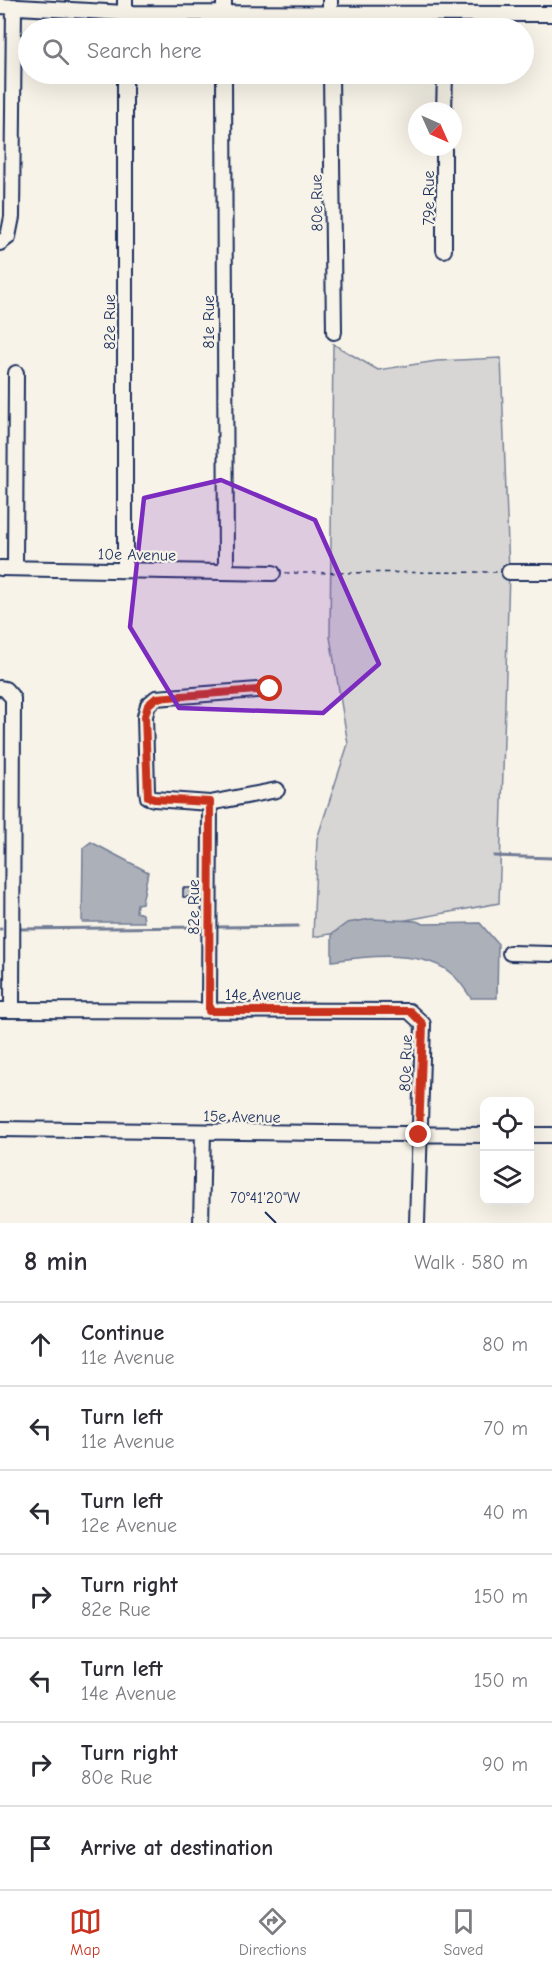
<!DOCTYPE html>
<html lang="en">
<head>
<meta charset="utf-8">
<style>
  :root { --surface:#fff; --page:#f7f7f7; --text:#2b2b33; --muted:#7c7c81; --line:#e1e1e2; --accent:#c8321e }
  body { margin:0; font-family:"Comic Neue",sans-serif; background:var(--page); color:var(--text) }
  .controls { position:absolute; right:18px; bottom:18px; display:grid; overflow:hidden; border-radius:12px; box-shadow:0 6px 24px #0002 }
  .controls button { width:54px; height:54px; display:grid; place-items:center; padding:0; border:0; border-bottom:2px solid var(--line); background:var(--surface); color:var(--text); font:30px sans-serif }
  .compass { position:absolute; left:408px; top:102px; width:54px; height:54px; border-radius:50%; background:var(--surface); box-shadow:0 6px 24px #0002; rotate:135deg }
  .stop { position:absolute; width:18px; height:18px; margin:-14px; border:4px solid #c8321e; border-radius:50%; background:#fff }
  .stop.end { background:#c8321e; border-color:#fff; box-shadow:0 2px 6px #0008 }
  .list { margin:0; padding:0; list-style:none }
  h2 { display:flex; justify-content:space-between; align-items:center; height:78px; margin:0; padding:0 24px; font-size:26px }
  h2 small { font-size:20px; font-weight:400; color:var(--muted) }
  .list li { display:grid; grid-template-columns:39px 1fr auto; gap:18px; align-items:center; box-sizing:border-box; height:84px; padding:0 24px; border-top:2px solid var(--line) }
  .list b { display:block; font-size:22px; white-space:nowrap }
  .list p { margin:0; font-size:20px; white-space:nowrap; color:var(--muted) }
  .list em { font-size:20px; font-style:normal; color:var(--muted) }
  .icon { flex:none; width:33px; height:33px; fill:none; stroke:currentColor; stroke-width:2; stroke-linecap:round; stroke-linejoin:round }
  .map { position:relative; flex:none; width:552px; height:1223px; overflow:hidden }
  .search { position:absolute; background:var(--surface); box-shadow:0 6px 24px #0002; left:18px; right:18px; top:18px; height:66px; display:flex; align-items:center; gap:15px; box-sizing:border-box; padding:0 21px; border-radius:33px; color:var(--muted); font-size:22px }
  .sheet { height:666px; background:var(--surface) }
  nav { display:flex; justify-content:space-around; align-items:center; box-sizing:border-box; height:84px; border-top:2px solid var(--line); background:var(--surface); font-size:16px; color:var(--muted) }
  nav a { display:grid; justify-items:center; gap:3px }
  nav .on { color:var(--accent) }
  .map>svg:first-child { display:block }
  .green { fill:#d7d6d4; stroke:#798299; stroke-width:1.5 }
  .water { fill:#acb0b9; stroke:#727c95; stroke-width:1.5 }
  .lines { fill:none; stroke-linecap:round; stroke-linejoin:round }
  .stream { stroke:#727c95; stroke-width:3 }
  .building { fill:#c0c3c5; stroke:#1b2f5e; stroke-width:1.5 }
  .minor-casing { stroke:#1b2f5e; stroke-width:18 }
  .path { stroke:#1b2f5e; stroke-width:1.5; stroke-dasharray:4.5 4.5; stroke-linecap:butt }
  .minor { stroke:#f7f3e8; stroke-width:14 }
  .route { stroke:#c8321e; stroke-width:8 }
  .marked { fill:#7b2cbf; fill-opacity:0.2; stroke:#7b2cbf; stroke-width:4.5; stroke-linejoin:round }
  .ticks { fill:none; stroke:#1b2f5e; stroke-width:2 }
  .labels { text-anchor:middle; stroke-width:4.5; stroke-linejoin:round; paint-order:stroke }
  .street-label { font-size:16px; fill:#1b2f5e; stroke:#f7f3e8 }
  .ticks-label { font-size:15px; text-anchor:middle; fill:#1b2f5e; stroke:#f7f3e8; stroke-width:4.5; stroke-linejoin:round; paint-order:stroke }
</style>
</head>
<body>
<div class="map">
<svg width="552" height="1223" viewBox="0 0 552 1223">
  <rect width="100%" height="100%" fill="#f7f3e8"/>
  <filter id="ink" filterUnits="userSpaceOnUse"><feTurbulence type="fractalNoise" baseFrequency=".0167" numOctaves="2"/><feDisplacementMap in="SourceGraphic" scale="12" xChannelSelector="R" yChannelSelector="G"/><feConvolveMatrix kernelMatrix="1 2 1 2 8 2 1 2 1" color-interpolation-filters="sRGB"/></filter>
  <g filter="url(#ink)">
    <path class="green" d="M333 344 378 370 437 361 501 358 509 572 499 903 313 937 317 839 348 744 330 637Z"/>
    <path class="water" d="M91 842 148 872 142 903 137 904 136 912 143 914 144 922H82L83 848Z
      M371 919 416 921 424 924 480 923 498 944 497 998H471C466 991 461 982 454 976 427 949 367 956 332 961V934L347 923Z"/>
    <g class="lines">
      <path class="stream" d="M494 856 552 858
        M217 927 298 926
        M0 929H1
        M16 929 202 927"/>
    </g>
    <path class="building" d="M183 888H198V897H183Z"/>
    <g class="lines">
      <g class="minor-casing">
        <path id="minor" d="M224 0V28
          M330 0V28
          M0 6 125 13 552 14
          M125 28V0
          M125 74V570
          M224 74 226 571
          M331 74 334 332
          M444 111 445 74
          M0 243 8 237 12 217 14 6
          M444 250V147
          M0 568 273 573
          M15 568 16 373
          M509 572H552
          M0 688 5 689 13 698 12 1010
          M270 689 156 698 148 705 145 716 147 790 148 797 154 799 210 803 277 790
          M510 953 552 954
          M0 1010 409 1011 423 1024 417 1223
          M209 1011 210 803
          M0 1129 484 1135
          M530 1135H552
          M201 1223 203 1132"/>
      </g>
      <path class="path" d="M285 573 499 572"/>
      <use href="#minor" class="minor"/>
    </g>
  </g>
  <g class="lines" filter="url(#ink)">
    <path class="route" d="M270 689 156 698 148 705 145 716 148 797 154 799 210 802 209 1011H410L423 1024 419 1135"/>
  </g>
  <path class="marked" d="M221 480 315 520 379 664 323 713 179 708 130 627 144 498Z"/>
  <path class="ticks" d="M265 1212 276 1223"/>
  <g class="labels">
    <g class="street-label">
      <text transform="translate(428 198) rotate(-90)" y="6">79e Rue</text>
      <text transform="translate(316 203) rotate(-91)" y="6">80e Rue</text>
      <text transform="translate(109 322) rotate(-90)" y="6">82e Rue</text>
      <text transform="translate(208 322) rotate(-90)" y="6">81e Rue</text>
      <text transform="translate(137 554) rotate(1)" y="6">10e Avenue</text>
      <text transform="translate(193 907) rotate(-90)" y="6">82e Rue</text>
      <text x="263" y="1000">14e Avenue</text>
      <text transform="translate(405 1063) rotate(-88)" y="6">80e Rue</text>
      <text transform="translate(242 1116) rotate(1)" y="6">15e Avenue</text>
    </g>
  </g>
  <g class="ticks-label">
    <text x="265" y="1203">70°41'20"W</text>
  </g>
</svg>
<div class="controls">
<button><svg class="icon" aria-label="locate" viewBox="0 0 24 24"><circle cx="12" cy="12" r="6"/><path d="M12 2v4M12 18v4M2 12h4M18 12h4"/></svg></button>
<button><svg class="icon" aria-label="layers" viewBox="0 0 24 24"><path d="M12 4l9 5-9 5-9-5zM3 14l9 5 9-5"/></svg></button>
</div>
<svg class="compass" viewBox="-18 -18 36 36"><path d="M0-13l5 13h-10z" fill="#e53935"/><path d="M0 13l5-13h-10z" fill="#7c7c81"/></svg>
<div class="stop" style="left:270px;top:689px"></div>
<div class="stop end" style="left:419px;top:1135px"></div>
<div class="search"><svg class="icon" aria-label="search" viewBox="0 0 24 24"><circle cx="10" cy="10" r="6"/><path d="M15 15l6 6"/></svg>Search here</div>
</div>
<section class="sheet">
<h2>8 min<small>Walk · 580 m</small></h2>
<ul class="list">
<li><svg class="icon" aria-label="ahead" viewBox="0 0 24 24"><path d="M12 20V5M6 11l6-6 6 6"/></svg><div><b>Continue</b><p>11e Avenue</p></div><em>80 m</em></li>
<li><svg class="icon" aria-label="left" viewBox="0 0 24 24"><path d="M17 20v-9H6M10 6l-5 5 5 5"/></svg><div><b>Turn left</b><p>11e Avenue</p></div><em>70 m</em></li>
<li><svg class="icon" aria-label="left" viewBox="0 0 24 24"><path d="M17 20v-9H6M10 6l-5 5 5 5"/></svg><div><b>Turn left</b><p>12e Avenue</p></div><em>40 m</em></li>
<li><svg class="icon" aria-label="right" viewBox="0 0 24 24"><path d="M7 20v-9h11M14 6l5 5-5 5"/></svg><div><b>Turn right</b><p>82e Rue</p></div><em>150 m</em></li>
<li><svg class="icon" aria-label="left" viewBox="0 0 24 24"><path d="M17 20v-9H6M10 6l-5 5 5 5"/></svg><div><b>Turn left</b><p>14e Avenue</p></div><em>150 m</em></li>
<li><svg class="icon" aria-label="right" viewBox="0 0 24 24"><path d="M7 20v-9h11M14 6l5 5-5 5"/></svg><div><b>Turn right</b><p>80e Rue</p></div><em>90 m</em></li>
<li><svg class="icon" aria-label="arrive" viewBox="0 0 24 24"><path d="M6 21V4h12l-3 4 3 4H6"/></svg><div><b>Arrive at destination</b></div></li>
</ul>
</section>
<nav>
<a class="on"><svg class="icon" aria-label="map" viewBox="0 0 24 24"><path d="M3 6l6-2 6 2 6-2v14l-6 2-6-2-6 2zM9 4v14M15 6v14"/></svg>Map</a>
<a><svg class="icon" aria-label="directions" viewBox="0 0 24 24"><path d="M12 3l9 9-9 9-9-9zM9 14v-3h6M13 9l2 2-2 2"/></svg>Directions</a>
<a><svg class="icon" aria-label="saved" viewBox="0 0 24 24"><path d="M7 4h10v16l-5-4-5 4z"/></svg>Saved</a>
</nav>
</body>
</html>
